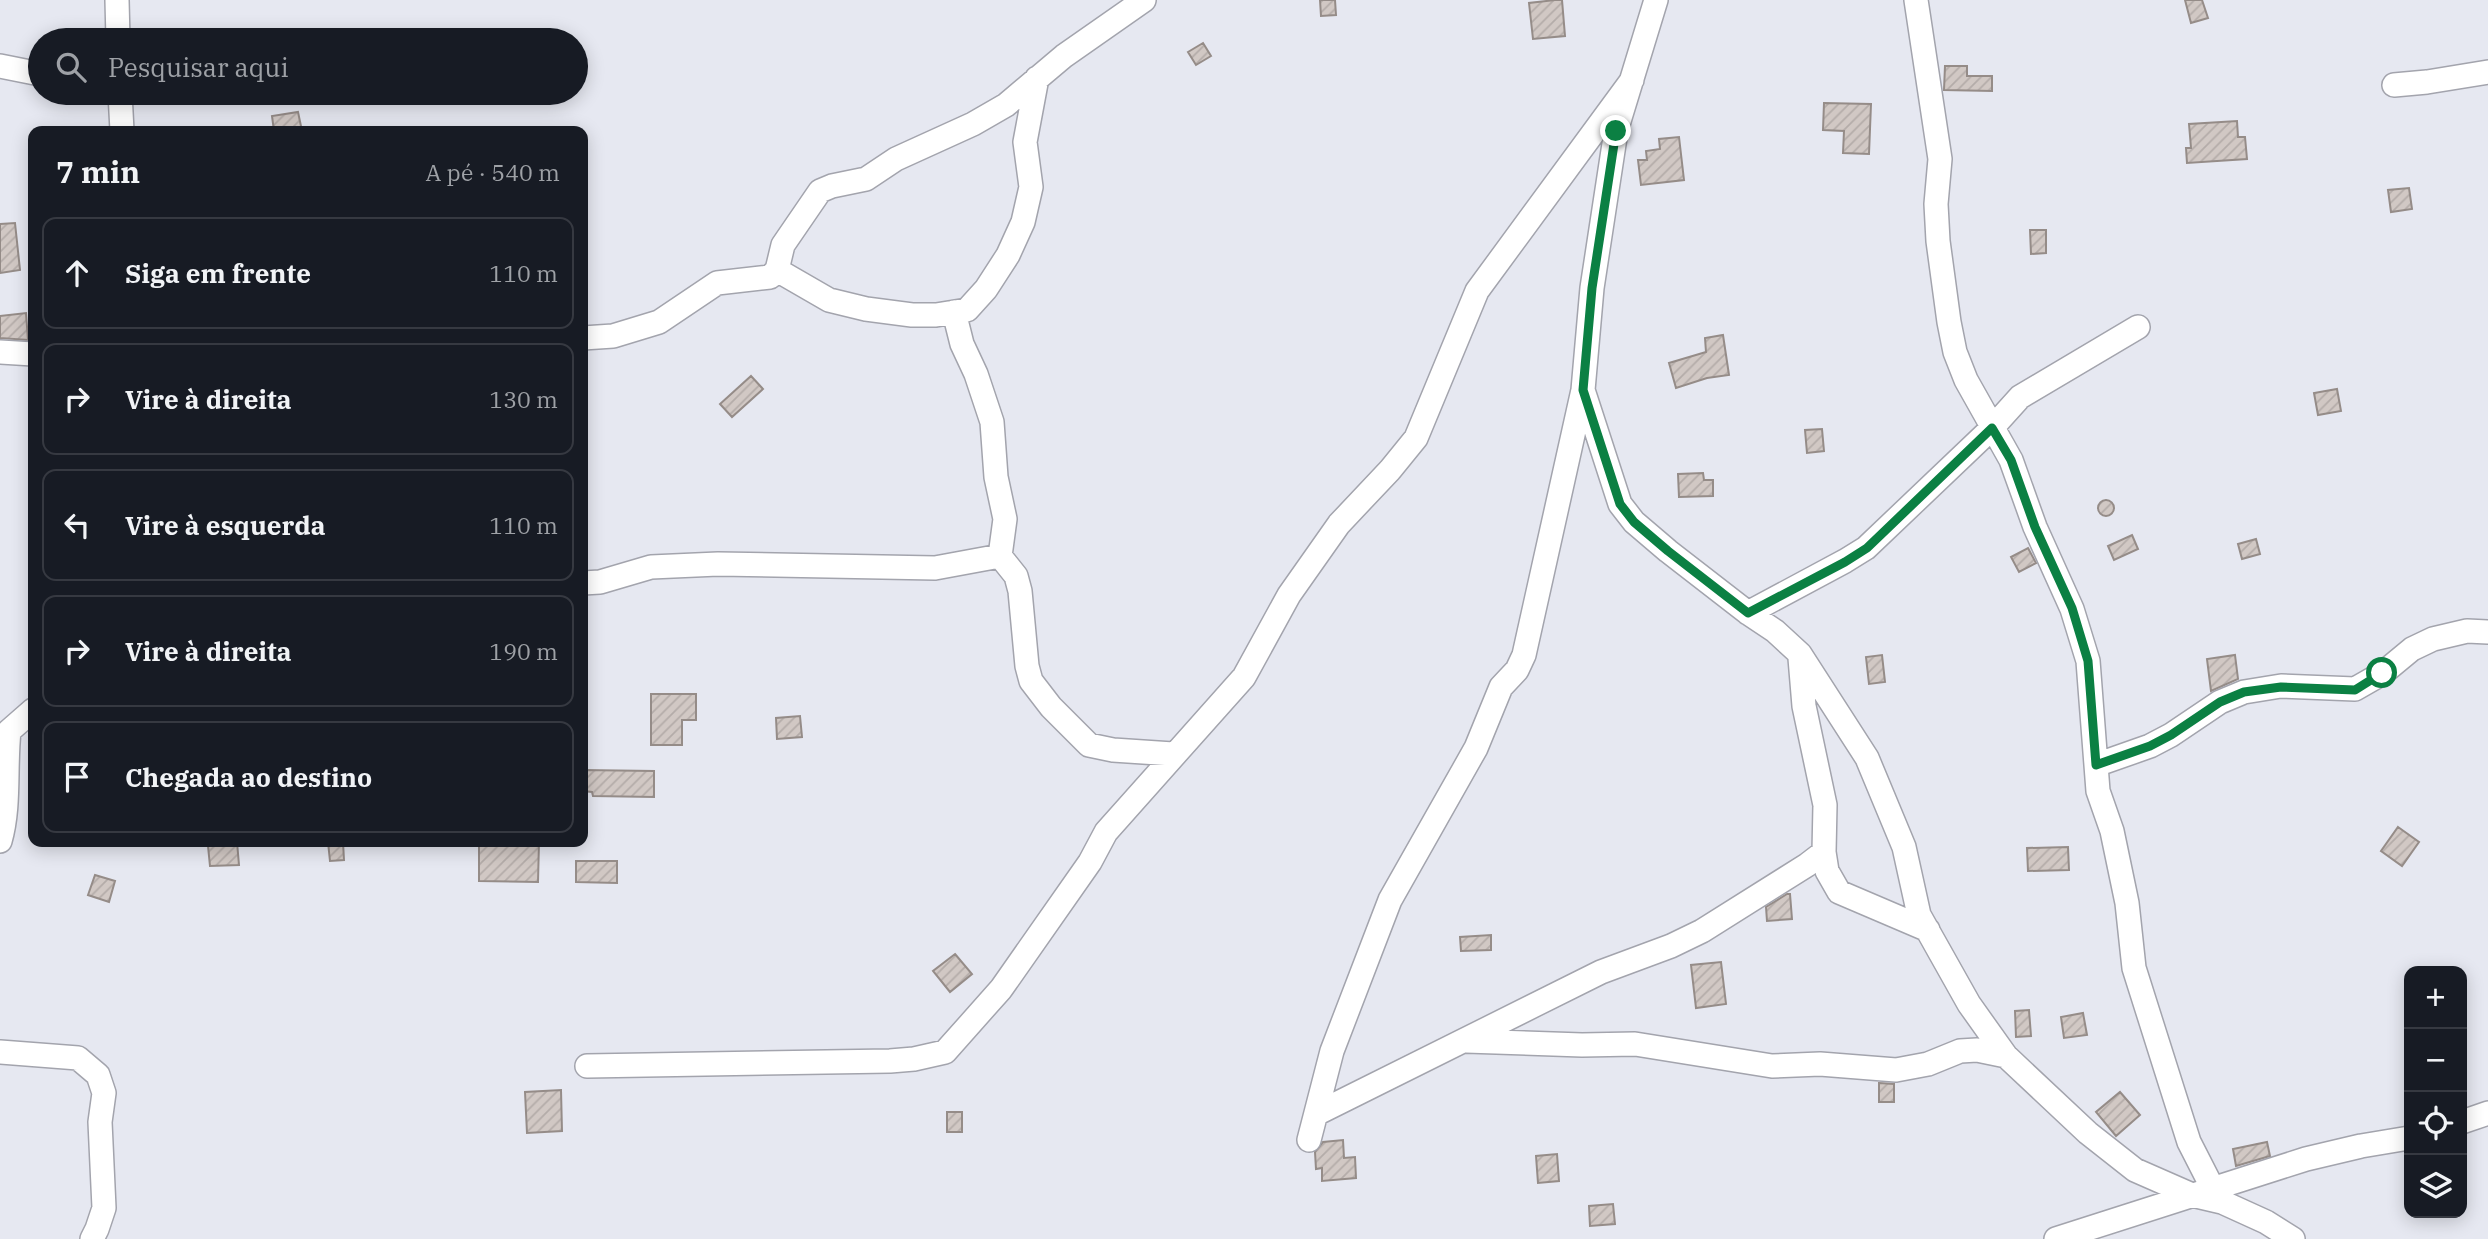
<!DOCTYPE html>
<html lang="pt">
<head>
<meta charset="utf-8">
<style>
  :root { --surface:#171b24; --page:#242831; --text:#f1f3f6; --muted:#9ea1a6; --line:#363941 }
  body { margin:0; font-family:"IBM Plex Serif",serif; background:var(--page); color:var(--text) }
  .controls { position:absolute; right:21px; bottom:21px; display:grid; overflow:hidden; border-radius:14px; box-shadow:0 4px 18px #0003 }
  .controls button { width:63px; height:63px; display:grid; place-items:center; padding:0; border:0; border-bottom:2px solid var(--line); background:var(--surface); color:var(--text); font:35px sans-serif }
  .stop { position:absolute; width:21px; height:21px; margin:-16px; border:5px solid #0b8043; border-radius:50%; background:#fff }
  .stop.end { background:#0b8043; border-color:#fff; box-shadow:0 2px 7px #0008 }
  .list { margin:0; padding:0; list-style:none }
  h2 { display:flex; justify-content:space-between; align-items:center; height:91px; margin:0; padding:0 28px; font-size:30px }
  h2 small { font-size:23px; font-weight:400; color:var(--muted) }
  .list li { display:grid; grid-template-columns:46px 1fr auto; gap:21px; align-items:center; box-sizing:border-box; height:112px; margin:0 14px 14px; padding:0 14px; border:2px solid var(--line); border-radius:14px }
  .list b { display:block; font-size:26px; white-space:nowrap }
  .list em { font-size:23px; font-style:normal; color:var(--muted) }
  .icon { flex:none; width:38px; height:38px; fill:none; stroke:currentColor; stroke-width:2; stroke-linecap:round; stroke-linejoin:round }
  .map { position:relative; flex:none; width:2488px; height:1239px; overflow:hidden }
  .search { position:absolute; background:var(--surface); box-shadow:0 4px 18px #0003; left:28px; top:28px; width:560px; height:77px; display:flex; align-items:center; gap:18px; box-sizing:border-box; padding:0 24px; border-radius:38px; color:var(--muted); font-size:26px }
  .panel { position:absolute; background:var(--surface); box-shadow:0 4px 18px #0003; left:28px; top:126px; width:560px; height:721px; border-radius:14px }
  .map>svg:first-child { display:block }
  .building { fill:url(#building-hatch); stroke:#958c88; stroke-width:2 }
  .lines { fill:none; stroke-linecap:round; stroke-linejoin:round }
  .street-casing { stroke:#a3a4ad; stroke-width:26 }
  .street { stroke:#fff; stroke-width:23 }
  .route { stroke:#0b8043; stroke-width:9 }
</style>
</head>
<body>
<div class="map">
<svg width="2488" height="1239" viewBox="0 0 2488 1239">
  <defs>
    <pattern id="building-hatch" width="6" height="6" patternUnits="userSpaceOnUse" patternTransform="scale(1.75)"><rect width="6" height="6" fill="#d1c8c4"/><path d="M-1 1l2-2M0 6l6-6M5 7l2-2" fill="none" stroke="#b4aca9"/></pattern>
  </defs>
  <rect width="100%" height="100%" fill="#e6e8f1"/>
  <path class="building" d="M1320 0H1335L1336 15 1321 16Z
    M1555 0H1562L1565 36 1533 39 1529 3Z
    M2185 0H2202L2208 18 2191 23Z
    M1203 43 1211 56 1196 65 1188 52Z
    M1945 66H1967V76H1992V91L1944 90Z
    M1824 103 1871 104 1869 154 1843 153 1844 131 1823 130Z
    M298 112 302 131H274L272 116Z
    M2237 121 2238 137H2245L2247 159 2187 163 2186 148H2191L2189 124Z
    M1679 137 1684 180 1641 185 1638 160H1647L1646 151 1660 149 1659 139Z
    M2409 188 2412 209 2391 212 2388 190Z
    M15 223 20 270 0 273V224Z
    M2030 230H2046V253L2031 254Z
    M26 313 28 340 0 338V316Z
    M1723 335 1729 375 1707 378 1676 388 1669 363 1706 352 1705 338Z
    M751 376 763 389 732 417 720 404Z
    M2337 389 2341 411 2318 415 2314 393Z
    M1822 429 1824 451 1807 453 1805 430Z
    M1703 473 1704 480H1713V496L1679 497 1678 474Z
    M2098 508a8 8 0 1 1 16 0a8 8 0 1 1-16 0Z
    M2132 535 2138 549 2114 560 2108 546Z
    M2256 539 2260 554 2242 559 2238 544Z
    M2028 548 2036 563 2019 572 2011 557Z
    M1882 655 1885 682 1869 684 1866 657Z
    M2235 655 2238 679 2211 691 2207 659Z
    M651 694H696V720H682V745H651Z
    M800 716 802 737 777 739 776 718Z
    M583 770 654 771V797L593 796 592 792 583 791Z
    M2398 827 2419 842 2402 866 2381 851Z
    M222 842H237L239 865 210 866 208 846 222 845Z
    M328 842H343L344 860 330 861Z
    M479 842H539L538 882 479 881Z
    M2068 847 2069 870 2028 871 2027 848Z
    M576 861H617V883L576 882Z
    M95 875 115 881 109 902 88 895Z
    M1787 894H1790L1792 919 1767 921 1766 907Z
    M1491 935V950L1461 951 1460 937Z
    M955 954 972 974 950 992 933 971Z
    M1721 962 1726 1004 1696 1008 1691 965Z
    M2029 1010 2031 1036 2016 1037 2015 1011Z
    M2083 1013 2087 1035 2064 1038 2061 1017Z
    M1879 1083 1894 1084V1102H1879Z
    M561 1090 562 1131 527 1133 525 1092Z
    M2120 1092 2140 1115 2116 1136 2096 1112Z
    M947 1112H962V1132H947Z
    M1343 1140 1344 1158 1355 1157 1356 1178 1322 1181V1168L1316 1169 1315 1152 1323 1142Z
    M2267 1142 2270 1156 2236 1166 2233 1149Z
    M1557 1154 1559 1181 1538 1183 1536 1156Z
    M1613 1204 1615 1224 1590 1226 1589 1206Z"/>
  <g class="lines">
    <g class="street-casing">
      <path id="street" d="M117 0 118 40
        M1916 0 1940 159 1936 204 1938 241 1949 322 1955 352 1966 380 2011 460 2035 527 2072 609 2088 661 2098 791 2112 831 2127 903 2134 968 2189 1142 2213 1189
        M0 66 40 74
        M2394 85 2427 82 2488 72
        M120 93 122 131
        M777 270 829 300 866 309 912 315H936L967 310 986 289 1008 255 1023 222 1031 187 1025 142 1037 78
        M583 338 613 336 659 322 717 283 770 277 777 270 783 245 820 191 832 186 866 179 896 159 973 124 1006 105 1064 56 1144 0
        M0 352 33 354
        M1583 390 1620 504 1634 522 1668 551 1748 613 1775 631 1800 654 1867 758 1904 847 1919 915 1969 1004 2006 1056 2088 1133 2135 1170 2192 1195 2222 1202 2266 1222 2293 1239
        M1000 556 1016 576 1020 591 1027 666 1031 681 1051 707 1089 745 1113 750 1173 754
        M583 583 600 582 651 567 718 564 935 568 1000 556 1005 519 996 477 992 422 976 374 962 344 954 312
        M1748 613 1845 561 1866 548 1992 428 2020 397 2138 327
        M1800 658 1804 706 1825 805 1824 852 1827 871 1839 892 1928 930
        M2096 765 2150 746 2171 735 2220 702 2244 692 2281 686 2355 689 2383 673 2412 649 2433 639 2467 631 2488 632
        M0 841C10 807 5 767 9 731L33 710
        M1466 1041 1582 1045 1635 1044 1772 1066 1820 1064 1896 1070 1928 1064 1960 1051 1977 1050 2006 1056
        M0 1052 78 1058 98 1075 104 1093 100 1122 104 1208 97 1229 92 1239
        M587 1066 890 1061 914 1059 945 1052 1001 989 1090 862 1106 832 1244 677 1289 595 1339 524 1390 470 1416 438 1477 291 1632 80
        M1316 1114 1601 972 1671 946 1702 931 1807 865 1824 852
        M2462 1122 2488 1113
        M1309 1140 1332 1051 1390 900 1476 748 1501 687 1517 670 1524 655 1583 390 1592 288 1616 131 1656 0
        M2056 1239 2306 1159 2361 1146 2409 1138"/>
    </g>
    <use href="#street" class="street"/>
  </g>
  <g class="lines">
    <path class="route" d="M1616 131 1592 288 1583 390 1620 504 1634 522 1668 551 1748 613 1845 562 1867 548 1992 428 2011 460 2035 527 2072 608 2088 661 2096 765 2150 746 2171 735 2220 702 2244 692 2281 687 2355 690 2382 673"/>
  </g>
</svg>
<div class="controls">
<button>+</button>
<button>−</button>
<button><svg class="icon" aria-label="locate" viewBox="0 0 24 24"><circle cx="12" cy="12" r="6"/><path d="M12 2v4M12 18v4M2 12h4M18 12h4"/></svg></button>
<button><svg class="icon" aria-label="layers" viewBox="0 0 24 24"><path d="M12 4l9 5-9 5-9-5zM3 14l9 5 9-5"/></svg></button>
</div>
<div class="stop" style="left:2382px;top:673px"></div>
<div class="stop end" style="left:1616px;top:131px"></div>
<div class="search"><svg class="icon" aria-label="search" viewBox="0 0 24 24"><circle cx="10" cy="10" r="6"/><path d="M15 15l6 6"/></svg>Pesquisar aqui</div>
<section class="panel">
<h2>7 min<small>A pé · 540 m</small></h2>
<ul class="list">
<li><svg class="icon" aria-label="ahead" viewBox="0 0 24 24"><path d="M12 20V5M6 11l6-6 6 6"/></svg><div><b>Siga em frente</b></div><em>110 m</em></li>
<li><svg class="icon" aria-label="right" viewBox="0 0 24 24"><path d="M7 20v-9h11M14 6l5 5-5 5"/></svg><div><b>Vire à direita</b></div><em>130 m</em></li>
<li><svg class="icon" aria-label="left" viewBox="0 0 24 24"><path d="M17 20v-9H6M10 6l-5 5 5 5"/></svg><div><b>Vire à esquerda</b></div><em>110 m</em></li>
<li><svg class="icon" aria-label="right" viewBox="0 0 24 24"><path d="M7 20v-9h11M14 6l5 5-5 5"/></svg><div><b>Vire à direita</b></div><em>190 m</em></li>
<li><svg class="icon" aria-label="arrive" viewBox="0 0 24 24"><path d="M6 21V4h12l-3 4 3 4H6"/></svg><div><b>Chegada ao destino</b></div></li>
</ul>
</section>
</div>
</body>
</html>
